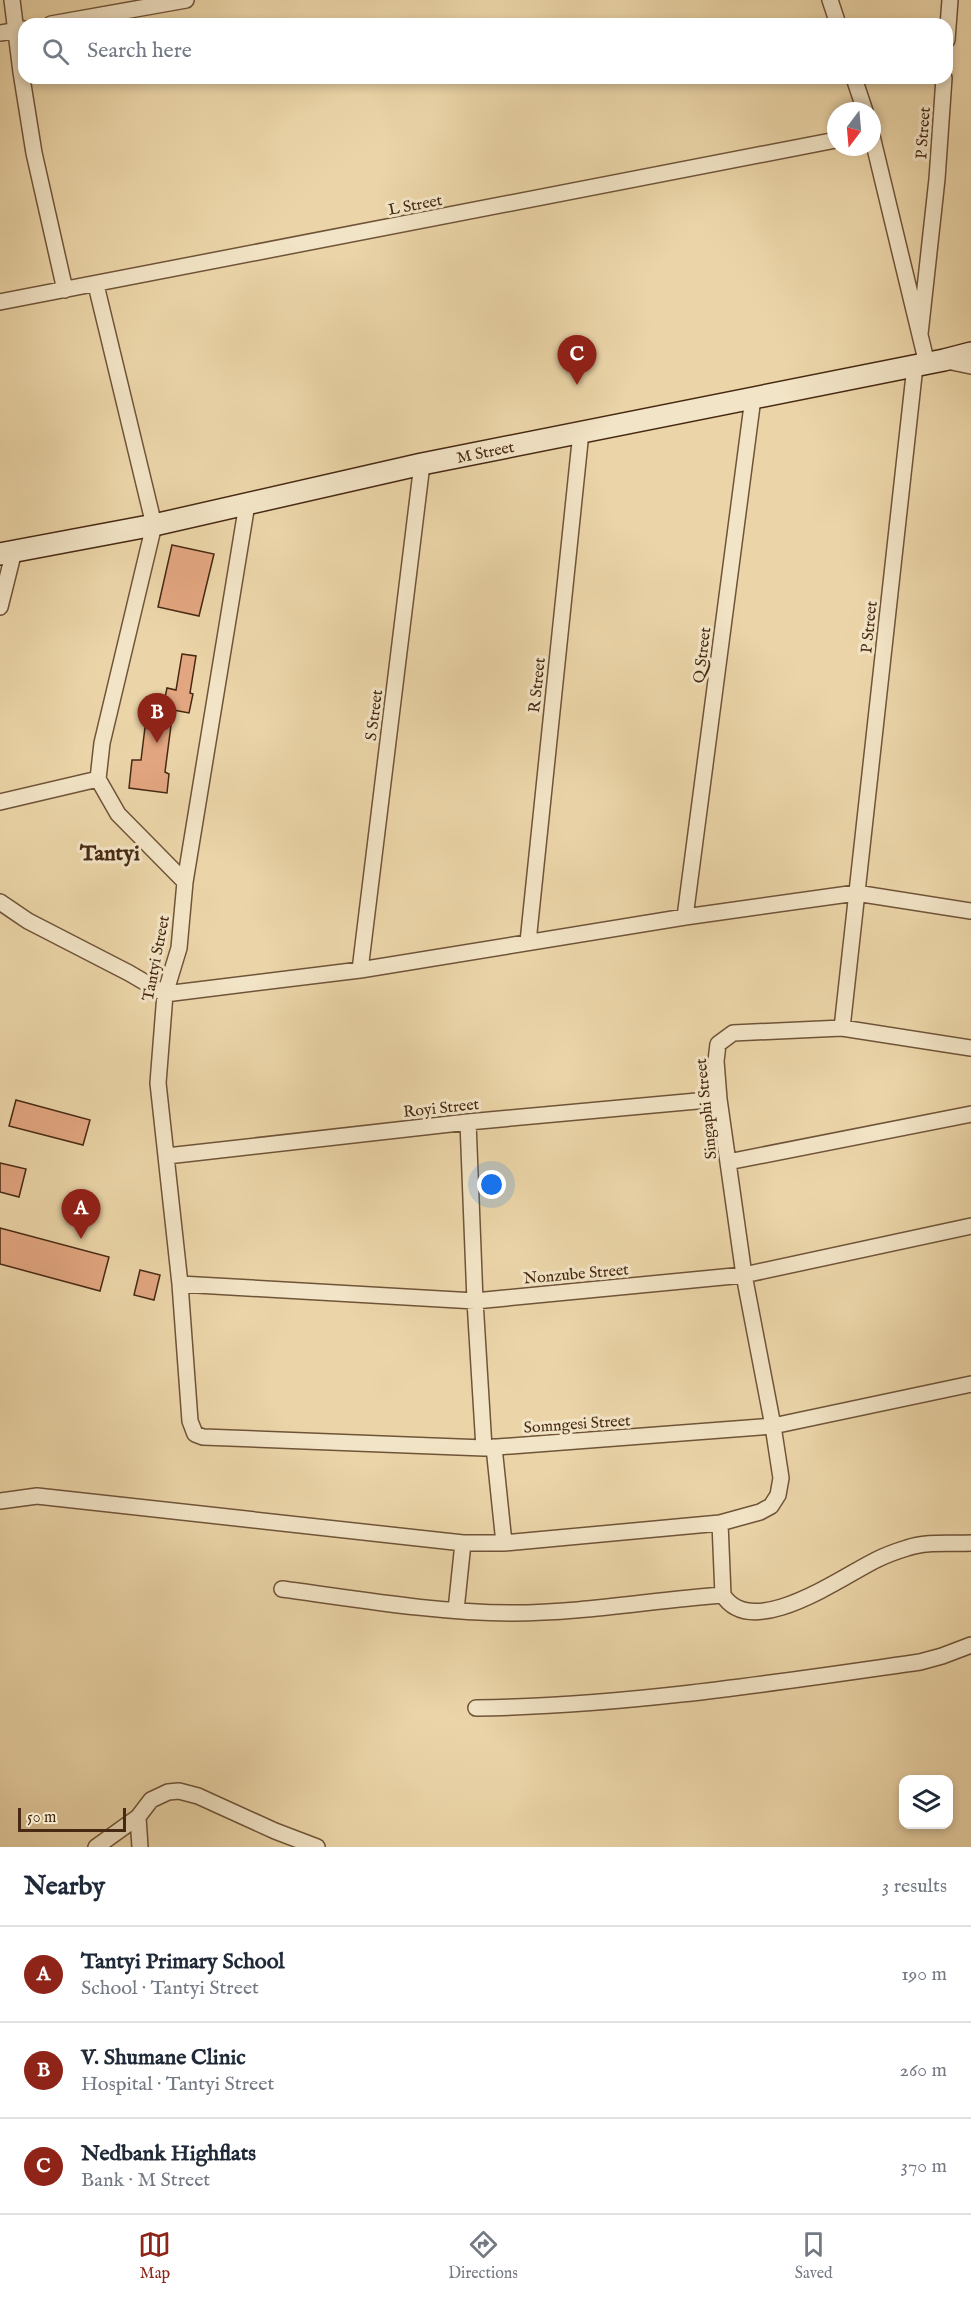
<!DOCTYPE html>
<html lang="en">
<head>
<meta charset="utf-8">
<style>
  :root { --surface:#fff; --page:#f6f6f7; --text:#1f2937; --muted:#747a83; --line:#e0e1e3; --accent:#8f2418 }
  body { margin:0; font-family:"IM FELL English",serif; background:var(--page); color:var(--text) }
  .controls { position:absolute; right:18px; bottom:18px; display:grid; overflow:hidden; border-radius:12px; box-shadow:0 3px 9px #0003 }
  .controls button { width:54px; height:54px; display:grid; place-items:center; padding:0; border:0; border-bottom:2px solid var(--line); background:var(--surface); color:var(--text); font:30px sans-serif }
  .compass { position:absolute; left:827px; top:102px; width:54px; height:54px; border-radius:50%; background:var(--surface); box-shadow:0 3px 9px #0003; rotate:196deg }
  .scale { position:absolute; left:18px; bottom:15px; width:108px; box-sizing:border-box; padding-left:6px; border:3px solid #472913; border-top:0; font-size:16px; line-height:21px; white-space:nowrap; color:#472913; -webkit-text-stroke:4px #f2e4c6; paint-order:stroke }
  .you { position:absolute; left:492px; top:1185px; width:21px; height:21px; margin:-15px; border:4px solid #fff; border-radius:50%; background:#1a73e8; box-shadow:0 0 0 9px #1a73e833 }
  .badge { display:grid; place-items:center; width:39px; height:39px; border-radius:50%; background:var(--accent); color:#fff; font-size:20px; font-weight:700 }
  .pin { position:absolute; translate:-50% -50px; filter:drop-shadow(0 2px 3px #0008) }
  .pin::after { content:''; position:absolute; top:32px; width:21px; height:18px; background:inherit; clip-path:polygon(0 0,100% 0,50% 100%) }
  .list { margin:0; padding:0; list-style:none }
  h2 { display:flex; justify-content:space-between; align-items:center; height:78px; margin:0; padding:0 24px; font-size:26px }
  h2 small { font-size:20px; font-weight:400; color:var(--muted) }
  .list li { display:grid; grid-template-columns:39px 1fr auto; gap:18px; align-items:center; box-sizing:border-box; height:96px; padding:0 24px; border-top:2px solid var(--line) }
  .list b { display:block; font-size:22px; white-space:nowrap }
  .list p { margin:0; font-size:20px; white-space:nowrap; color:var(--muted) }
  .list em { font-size:20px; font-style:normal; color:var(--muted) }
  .icon { flex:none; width:33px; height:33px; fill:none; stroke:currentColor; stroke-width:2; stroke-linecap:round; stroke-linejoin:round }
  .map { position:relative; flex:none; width:971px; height:1847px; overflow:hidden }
  .search { position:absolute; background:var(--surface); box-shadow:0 3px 9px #0003; left:18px; right:18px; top:18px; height:66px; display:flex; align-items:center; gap:15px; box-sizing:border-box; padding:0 21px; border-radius:18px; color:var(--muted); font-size:22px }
  .sheet { height:366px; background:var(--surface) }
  nav { display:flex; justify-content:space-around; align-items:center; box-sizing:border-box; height:84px; border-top:2px solid var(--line); background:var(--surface); font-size:16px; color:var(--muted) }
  nav a { display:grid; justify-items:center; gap:3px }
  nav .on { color:var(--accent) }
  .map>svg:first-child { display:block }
  .building { fill:#e2a680; stroke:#472913; stroke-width:1.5 }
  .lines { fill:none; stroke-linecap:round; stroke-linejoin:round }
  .street-casing { stroke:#705438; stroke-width:18 }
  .secondary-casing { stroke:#472913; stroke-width:24 }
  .street { stroke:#f2e4c6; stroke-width:15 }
  .secondary { stroke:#f2e4c6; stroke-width:21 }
  .labels { text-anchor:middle; stroke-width:6; stroke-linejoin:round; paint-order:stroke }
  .street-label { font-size:16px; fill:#472913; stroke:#f2e4c6 }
  .district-label { font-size:22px; font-weight:bold; fill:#472913; stroke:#f2e4c6 }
</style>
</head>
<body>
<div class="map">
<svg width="971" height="1847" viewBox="0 0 971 1847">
  <rect width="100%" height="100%" fill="#ebd5a8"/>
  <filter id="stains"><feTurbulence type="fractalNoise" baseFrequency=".00333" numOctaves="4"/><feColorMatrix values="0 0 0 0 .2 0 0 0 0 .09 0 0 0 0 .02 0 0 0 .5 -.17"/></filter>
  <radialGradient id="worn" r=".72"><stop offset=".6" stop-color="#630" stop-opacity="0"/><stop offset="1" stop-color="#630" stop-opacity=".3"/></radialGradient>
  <path class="building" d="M172 545 214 554 199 616 158 607Z
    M182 654 196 656 190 693 193 694 189 713 173 710 165 772 169 774 167 793 129 788 132 760H141L146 719 160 721 167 688 176 690Z
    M16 1100 90 1120 83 1145 9 1126Z
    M0 1163 26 1169 19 1197 0 1192Z
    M0 1228 109 1257 100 1291 0 1264Z
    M140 1270 160 1275 154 1300 134 1295Z"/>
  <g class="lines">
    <g class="street-casing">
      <path id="street" d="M12 0 21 72 34 153 65 290
        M830 0 838 24
        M51 24 186 0
        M0 33 24 29
        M947 40 950 0
        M854 78 865 111
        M872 136 927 364
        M96 285 154 525 102 743 98 779 118 814 185 882
        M0 302 836 140
        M920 334 937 179 944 78
        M947 361 971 366
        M247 504 185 882 179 948 165 994 158 1083 180 1284 190 1421 195 1434 203 1437 484 1448 773 1426 971 1384
        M0 607 14 551
        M0 802 98 779
        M0 902 28 921 129 973 165 994 360 970 685 917 856 893 971 911
        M685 917 753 398
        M528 942 581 432
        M360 970 422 464
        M842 1028 915 366
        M468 1122 475 1301 484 1448
        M167 1156 468 1122 719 1099
        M728 1162 971 1114
        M180 1284 475 1301 744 1275 971 1226
        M494 1447 504 1543
        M0 1501 37 1496 463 1543H504L720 1523 760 1512 771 1506 778 1495 781 1478 773 1426 744 1275 719 1099 716 1061 718 1044 733 1033 842 1028 971 1048
        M720 1523 723 1595C752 1642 843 1576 876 1560 886 1555 897 1551 907 1548 926 1541 950 1544 971 1543
        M282 1589C357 1599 437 1613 513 1613 583 1613 653 1600 723 1595
        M456 1610 463 1543
        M476 1708C625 1706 773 1683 920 1662L942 1656 971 1645
        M138 1817 140 1847
        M96 1847 138 1817 151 1800 168 1792 179 1791 198 1796 275 1831 317 1847"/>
    </g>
    <g class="secondary-casing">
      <g id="secondary">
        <path id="s1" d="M0 554 154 525 422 464 944 360 971 353"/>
      </g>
    </g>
    <use href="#street" class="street"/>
    <use href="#secondary" class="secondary"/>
  </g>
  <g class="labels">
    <g class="street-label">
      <text transform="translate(922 133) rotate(-86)" y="6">P Street</text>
      <text transform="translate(415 204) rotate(-11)" y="6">L Street</text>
      <text dy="6" stroke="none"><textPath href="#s1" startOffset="496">M Street</textPath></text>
      <text transform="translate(868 627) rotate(-84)" y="6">P Street</text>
      <text transform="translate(701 655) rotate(-83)" y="6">Q Street</text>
      <text transform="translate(536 685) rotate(-84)" y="6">R Street</text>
      <text transform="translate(373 715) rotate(-83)" y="6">S Street</text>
      <text transform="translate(155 958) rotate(-79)" y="6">Tantyi Street</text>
      <text transform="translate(441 1107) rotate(-6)" y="6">Royi Street</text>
      <text transform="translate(705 1109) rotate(-96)" y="6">Singaphi Street</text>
      <text transform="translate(576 1273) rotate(-5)" y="6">Nonzube Street</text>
      <text transform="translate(577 1423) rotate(-4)" y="6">Somngesi Street</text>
    </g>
    <g class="district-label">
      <text x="110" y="860">Tantyi</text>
    </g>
  </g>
  <rect width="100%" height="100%" filter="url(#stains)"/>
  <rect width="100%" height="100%" fill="url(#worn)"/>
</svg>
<div class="controls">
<button><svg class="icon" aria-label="layers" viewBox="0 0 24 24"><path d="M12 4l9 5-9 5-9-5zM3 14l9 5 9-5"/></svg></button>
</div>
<svg class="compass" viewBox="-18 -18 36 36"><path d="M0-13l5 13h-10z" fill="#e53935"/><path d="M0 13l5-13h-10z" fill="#747a83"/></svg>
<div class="scale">50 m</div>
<div class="you"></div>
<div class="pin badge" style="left:81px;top:1239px">A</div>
<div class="pin badge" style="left:157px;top:743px">B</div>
<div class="pin badge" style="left:577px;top:385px">C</div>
<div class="search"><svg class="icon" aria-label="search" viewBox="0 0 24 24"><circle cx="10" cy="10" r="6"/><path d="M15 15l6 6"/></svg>Search here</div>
</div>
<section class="sheet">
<h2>Nearby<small>3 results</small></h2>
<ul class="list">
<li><span class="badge">A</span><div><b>Tantyi Primary School</b><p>School · Tantyi Street</p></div><em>190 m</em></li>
<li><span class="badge">B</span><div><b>V. Shumane Clinic</b><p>Hospital · Tantyi Street</p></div><em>260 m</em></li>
<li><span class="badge">C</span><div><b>Nedbank Highflats</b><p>Bank · M Street</p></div><em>370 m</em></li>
</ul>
</section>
<nav>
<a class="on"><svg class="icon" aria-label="map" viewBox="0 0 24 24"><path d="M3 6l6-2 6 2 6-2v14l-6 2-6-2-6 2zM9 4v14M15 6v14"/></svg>Map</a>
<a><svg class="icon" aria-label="directions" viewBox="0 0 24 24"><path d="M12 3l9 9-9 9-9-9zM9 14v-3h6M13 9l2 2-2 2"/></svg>Directions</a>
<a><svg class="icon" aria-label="saved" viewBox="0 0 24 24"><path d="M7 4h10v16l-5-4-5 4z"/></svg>Saved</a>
</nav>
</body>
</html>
